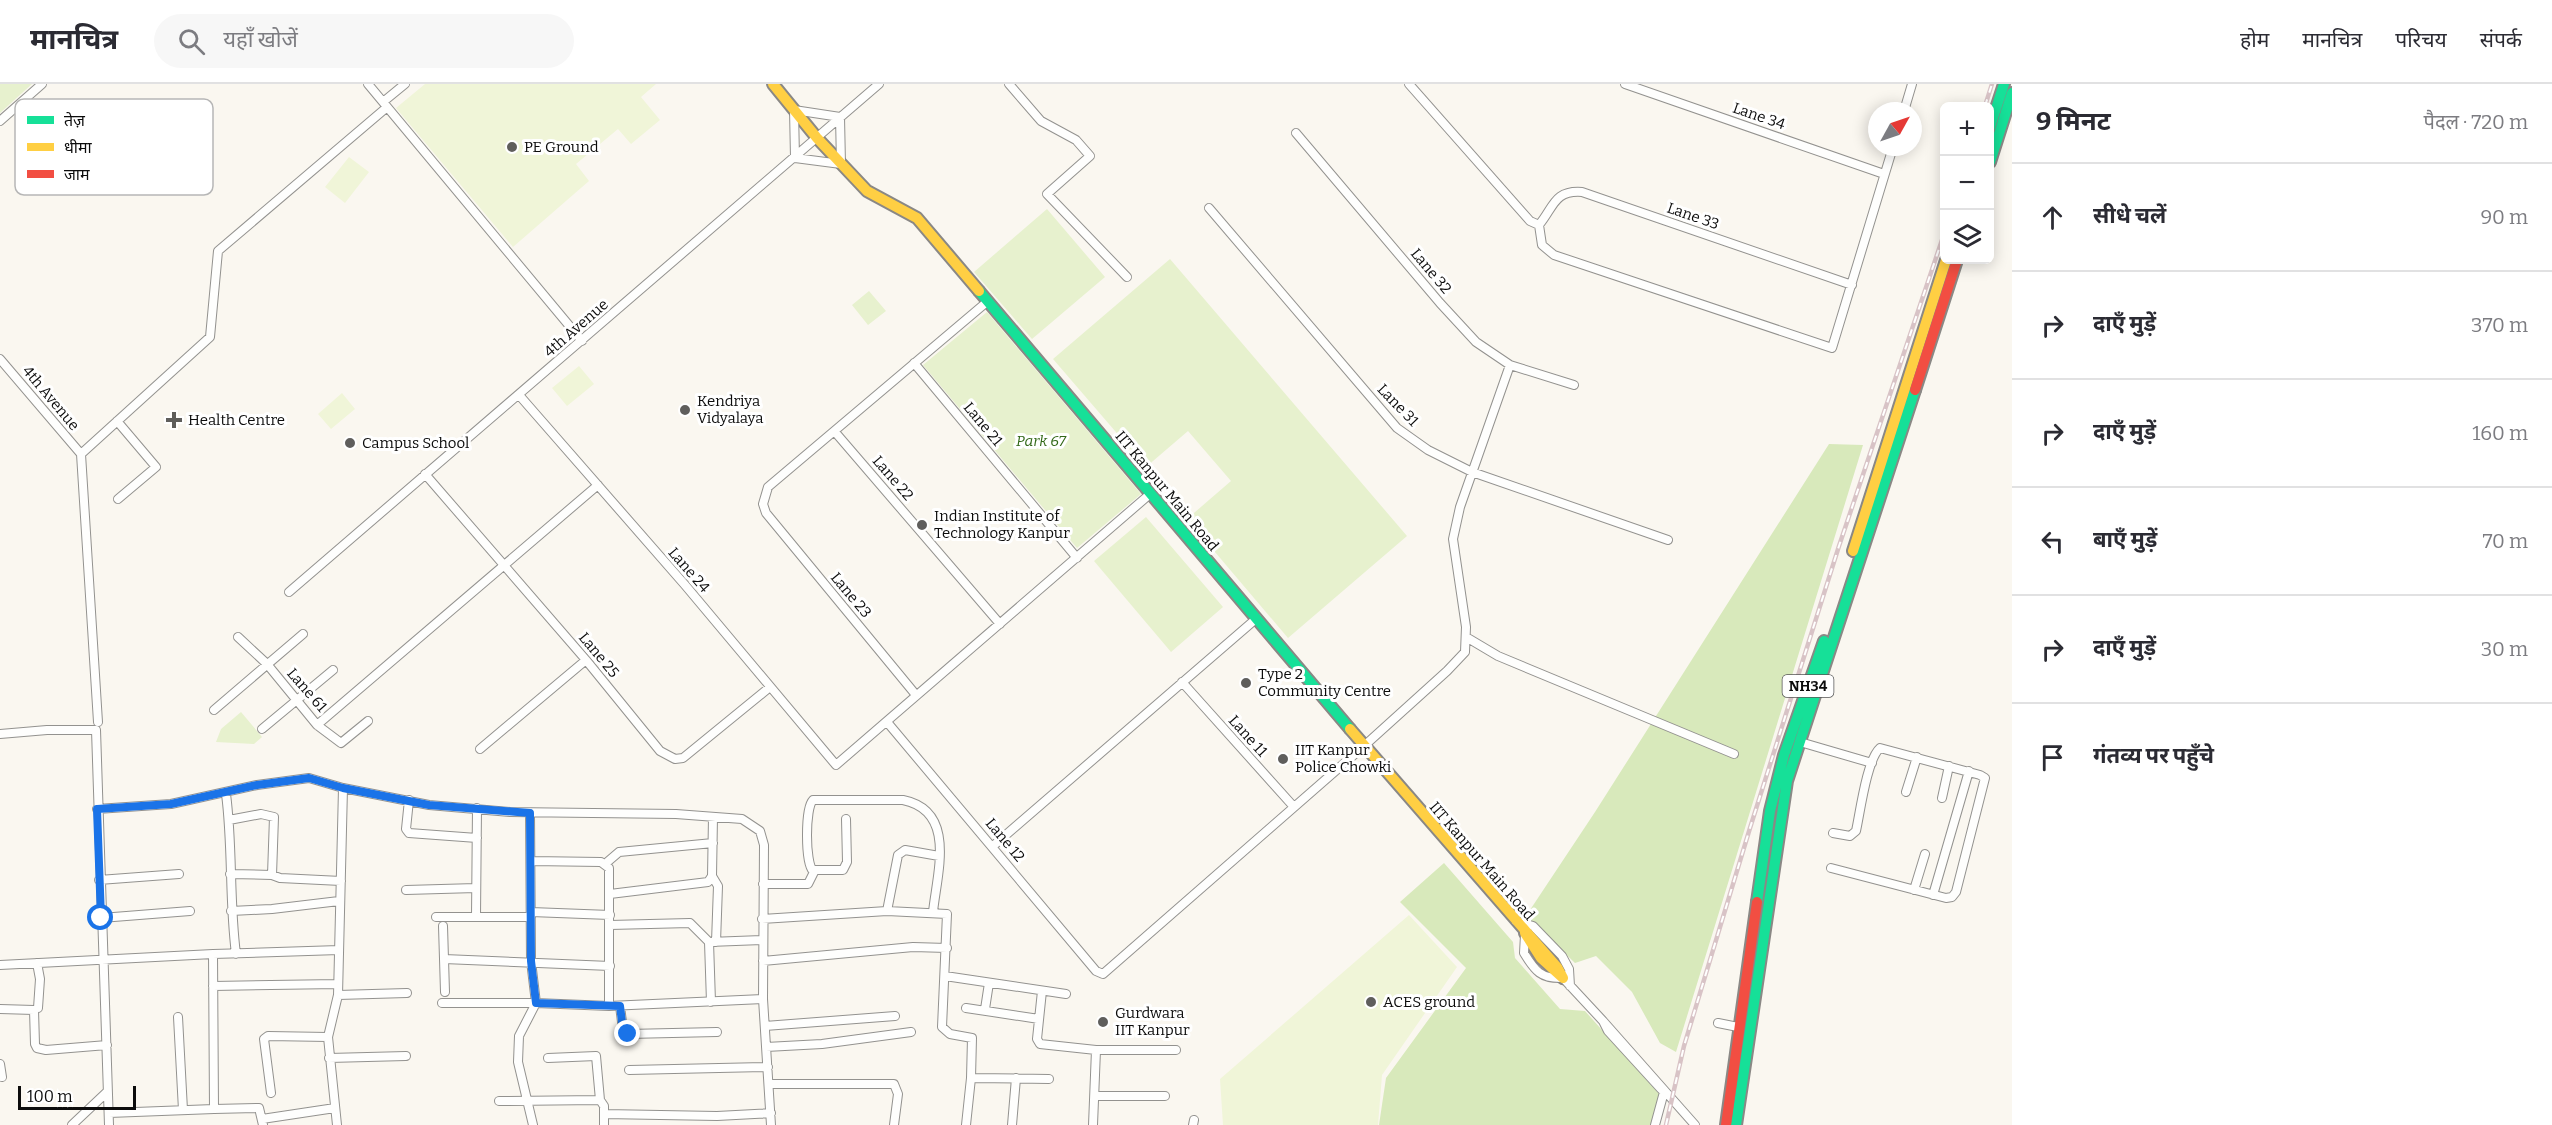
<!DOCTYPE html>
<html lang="hi">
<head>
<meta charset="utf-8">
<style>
  :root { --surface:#fff; --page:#f7f7f7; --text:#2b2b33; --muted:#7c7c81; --line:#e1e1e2 }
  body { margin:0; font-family:Bitter,"Noto Sans Devanagari",serif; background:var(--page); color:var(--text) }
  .controls { position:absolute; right:18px; top:18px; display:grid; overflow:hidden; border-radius:9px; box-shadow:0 3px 15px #0003 }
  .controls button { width:54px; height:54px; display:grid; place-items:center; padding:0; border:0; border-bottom:2px solid var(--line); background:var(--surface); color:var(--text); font:30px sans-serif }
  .compass { position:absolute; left:1868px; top:18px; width:54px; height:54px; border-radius:50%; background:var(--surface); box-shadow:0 3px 15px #0003; rotate:50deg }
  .scale { position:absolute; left:18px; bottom:15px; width:118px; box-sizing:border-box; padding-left:6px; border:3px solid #0c0c0c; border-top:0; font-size:16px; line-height:21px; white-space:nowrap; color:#0c0c0c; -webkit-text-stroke:4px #fff; paint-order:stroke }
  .stop { position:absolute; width:18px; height:18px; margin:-14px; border:4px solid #1a73e8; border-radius:50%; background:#fff }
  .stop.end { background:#1a73e8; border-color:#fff; box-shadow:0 2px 6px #0008 }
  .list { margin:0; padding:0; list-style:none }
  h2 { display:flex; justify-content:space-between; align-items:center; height:78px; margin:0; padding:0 24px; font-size:26px }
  h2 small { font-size:20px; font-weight:400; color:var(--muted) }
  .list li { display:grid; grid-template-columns:39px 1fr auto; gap:18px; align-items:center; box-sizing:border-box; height:108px; padding:0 24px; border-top:2px solid var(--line) }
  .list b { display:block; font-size:22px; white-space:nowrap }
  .list em { font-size:20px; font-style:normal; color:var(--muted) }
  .icon { flex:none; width:33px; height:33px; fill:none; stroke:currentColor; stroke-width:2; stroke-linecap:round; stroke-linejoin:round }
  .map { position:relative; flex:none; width:2012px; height:1041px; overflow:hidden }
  header { display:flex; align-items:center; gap:36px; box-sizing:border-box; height:84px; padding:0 30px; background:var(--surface); border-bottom:2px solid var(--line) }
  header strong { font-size:28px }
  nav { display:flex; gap:33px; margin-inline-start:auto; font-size:21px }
  .search { width:420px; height:54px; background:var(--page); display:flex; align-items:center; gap:15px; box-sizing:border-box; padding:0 21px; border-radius:33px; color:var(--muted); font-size:22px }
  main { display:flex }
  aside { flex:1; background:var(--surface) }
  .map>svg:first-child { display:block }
  .green { fill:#e7f1ce }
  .forest { fill:#d8e9bb }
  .pitch { fill:#f0f5d8 }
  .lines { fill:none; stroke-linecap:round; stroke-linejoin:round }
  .street-casing { stroke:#93928f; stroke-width:10 }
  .fast-casing { stroke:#8a8885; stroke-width:14 }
  .slow-casing { stroke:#8a8885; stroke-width:14 }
  .jam-casing { stroke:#8a8885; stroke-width:14 }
  .street { stroke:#fefefd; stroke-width:8 }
  .fast { stroke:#16e098; stroke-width:10 }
  .slow { stroke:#ffcf43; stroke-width:10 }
  .jam { stroke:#f24e42; stroke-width:10 }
  .rail-casing { stroke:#d8c3c6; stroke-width:4.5 }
  .rail { stroke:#fff; stroke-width:2; stroke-dasharray:7; stroke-linecap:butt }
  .route { stroke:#1a73e8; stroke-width:8 }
  .poi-dot { fill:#5f5e5c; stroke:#fff; stroke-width:2 }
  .labels { text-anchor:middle; stroke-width:6; stroke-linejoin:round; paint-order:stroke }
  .shield { fill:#fff; stroke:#555; stroke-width:1.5 }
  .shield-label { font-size:14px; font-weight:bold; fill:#0c0c0c }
  .street-label { font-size:15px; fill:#0c0c0c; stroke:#fff }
  .poi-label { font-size:15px; fill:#0c0c0c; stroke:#fff; text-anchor:start }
  .park-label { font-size:15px; font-style:italic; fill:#326818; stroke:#fff }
  .key { fill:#fff; stroke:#b6b6b6; stroke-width:1.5 }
  .key-label { font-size:16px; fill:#0c0c0c }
</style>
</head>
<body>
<header>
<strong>मानचित्र</strong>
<div class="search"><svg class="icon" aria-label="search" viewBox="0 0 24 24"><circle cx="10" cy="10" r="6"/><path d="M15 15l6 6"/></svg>यहाँ खोजें</div>
<nav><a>होम</a><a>मानचित्र</a><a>परिचय</a><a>संपर्क</a></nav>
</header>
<main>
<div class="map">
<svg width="2012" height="1041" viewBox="0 0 2012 1041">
  <rect width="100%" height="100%" fill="#faf7f0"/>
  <path class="green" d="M0 0H32L0 29Z
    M1047 125 1105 193 1032 255 974 188Z
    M1170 175 1407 452 1288 554 1187 435 1231 397 1188 347 1146 383 1053 275Z
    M869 207 886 227 868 241 852 221Z
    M987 228 1141 410 1077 464 923 281Z
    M1146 433 1223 523 1171 568 1094 477Z
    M241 628 262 653 254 660 216 658 221 645Z"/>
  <path class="forest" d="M1829 360 1863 361 1676 968 1660 959 1632 908 1596 872 1575 879 1526 832 1595 728Z
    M1444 779 1513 858 1515 874 1560 925 1585 927 1662 1013 1654 1041H1379L1386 994 1466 884 1400 818Z"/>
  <path class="pitch" d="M425 0H656L641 13 660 36 631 60 618 45 576 80 589 97 513 163 396 24Z
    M349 73 369 88 345 119 325 103Z
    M579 282 594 300 567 322 552 304Z
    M342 309 355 325 331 345 318 330Z
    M1409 831 1457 883 1382 991 1378 1041H1223L1220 995Z"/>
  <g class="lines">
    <g class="street-casing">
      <path id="street" d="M368 0 582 257
        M1009 0 1041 37 1076 56 1090 72 1047 110 1127 193
        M1409 0 1530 137 1539 141 1542 161 1554 171 1832 264 1893 63
        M1625 0 1884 90
        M383 18 405 0
        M794 26 840 33 841 80 795 74Z
        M1904 27 1912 0
        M0 37 42 0
        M1296 49 1440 219 1476 258 1510 281 1574 301
        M1209 124 1397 344 1428 366 1472 388 1668 456
        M1539 141C1554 123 1554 106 1582 108L1852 201
        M0 275 81 370
        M914 279 1077 474
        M519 311 685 501 836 681 1150 410
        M117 337 156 383 118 415
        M835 348 1000 540
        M81 370 210 253 218 167 386 24
        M81 370 98 638
        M425 390 586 576 660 667 675 675 683 674 770 603
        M289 508 879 0
        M238 553 267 580 317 641 598 401
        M1466 553 1498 572 1734 670
        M1182 598 1294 723
        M916 611 766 429 763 420 768 403 988 217
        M214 626 303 550
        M887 638 1096 887 1103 890 1364 662 1447 587 1465 568 1466 543 1453 455 1460 423 1510 281
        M317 641 341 659 368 637
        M262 645 333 586
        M0 650 47 646H96L109 1041
        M1800 658 1872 679
        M480 665 586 576
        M1906 708 1917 673
        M226 710C233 763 229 816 236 870
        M1942 714 1949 682
        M409 716 406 745 409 749 477 754
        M97 725 171 720 257 701 309 694 343 704 429 721 510 728 676 730 742 735 760 747 764 761 763 915 771 1041
        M530 729 531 877 536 919 519 952 518 978 533 1041
        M229 736 261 730 274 733 272 791 280 794 341 797
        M993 762 1257 534
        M605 780 619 768 713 759
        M1831 784 1946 814 1952 813 1956 808 1985 694 1980 691 1880 664C1867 675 1860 729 1856 747L1850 752 1833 749
        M813 787C805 778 805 724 813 716H903C957 727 937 789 933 828
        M230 790 272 791
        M712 792 718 802 716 858
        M99 796 179 790
        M763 800H808L815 786H843L847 778 846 735
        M406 806 476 804
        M1914 806 1925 770
        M610 810 708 798 712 792 713 733
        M1933 811 1969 687
        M231 827 272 825 339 817
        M887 827 898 771 905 766 939 772
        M531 828 610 831
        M476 832 477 724
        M436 833H531
        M101 834 190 827
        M762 835 887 827 947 830 942 943 950 950 972 954 971 994 966 1041
        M1516 837 1533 842 1562 872 1569 885 1570 902
        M610 841 690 839 709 858 762 856
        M443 842 445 908
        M1525 851 1524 869C1535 887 1541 895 1563 894L1603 937
        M709 858 711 918
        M444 875 610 882
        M763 877 913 863 947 864
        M37 879 40 895 38 924
        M0 881 213 870
        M945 892 1066 910
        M213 902 338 900
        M1042 907 1037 955 1040 960 1096 966
        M338 911 407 909
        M442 919H536L609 922V784L601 778 531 777
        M609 922 763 915
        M620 922 623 946 628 950 717 948
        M966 924 1039 935
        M0 925 34 926 35 960 37 964 46 966 107 961
        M985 925 989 899
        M178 933 183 1026
        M1718 939 1738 943
        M765 942 895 932
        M766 963 822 960 911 948
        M329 974 406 972
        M548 974 596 972 600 1016
        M0 980 2 993
        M629 986 768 983
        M971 994 1049 995
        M769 1000H894L898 1010 894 1041
        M1661 1005 1608 947 1603 937 1695 1041
        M271 1009 264 955 268 952 328 953
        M1095 1012H1165
        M499 1017 600 1016 604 1022V1030L717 1032 771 1029
        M214 1025 259 1024 263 1041
        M109 1029 214 1025 213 870 339 866
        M604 1030V1041
        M262 1035 335 1024
        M72 1041 107 1008
        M337 1041 328 953 338 911 343 704
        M1012 1041 1016 994
        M1093 1041 1096 966H1176
        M1193 1041 1194 1036
        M1655 1041 1664 1008"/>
    </g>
    <g class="fast-casing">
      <path id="fast" d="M1990 43 2004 0
        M1990 78 2012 9
        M979 207 1350 645
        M1757 818 1770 727 1784 671 1824 557
        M1736 1041 1787 697 1915 306"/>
    </g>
    <g class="slow-casing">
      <path id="slow" d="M773 0 817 54 867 107 917 134 979 207
        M1853 467 1946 176
        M1350 645 1557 883 1563 894 1541 874 1525 849"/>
    </g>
    <g class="jam-casing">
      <path id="jam" d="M1915 306 1957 176
        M1726 1041 1757 818"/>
    </g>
    <use href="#street" class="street"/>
    <use href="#fast" class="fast"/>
    <use href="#slow" class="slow"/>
    <use href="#jam" class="jam"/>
    <g class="rail-casing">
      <path id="rail" d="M1985 22 1992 0
        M1666 1041 1684 962 1750 744 1839 462 1944 150"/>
    </g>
    <use href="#rail" class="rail"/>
  </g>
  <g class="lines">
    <path class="route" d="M101 834 97 725 171 720 257 701 309 694 343 704 429 721 530 729 531 877 536 919 620 922 623 946 628 950"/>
  </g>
  <g class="poi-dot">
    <circle cx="512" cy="63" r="6"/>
    <circle cx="685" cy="326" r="6"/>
    <path d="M171 327h6v6h6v6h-6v6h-6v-6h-6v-6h6z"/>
    <circle cx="350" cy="359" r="6"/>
    <circle cx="922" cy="441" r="6"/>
    <circle cx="1246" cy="599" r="6"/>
    <circle cx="1283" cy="675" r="6"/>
    <circle cx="1371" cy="918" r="6"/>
    <circle cx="1103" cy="938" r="6"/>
  </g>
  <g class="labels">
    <rect class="shield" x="1782.5" y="591" width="51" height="22" rx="4.5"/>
    <g class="shield-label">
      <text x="1808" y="607">NH34</text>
    </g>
    <g class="street-label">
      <text transform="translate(1759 32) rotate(19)" y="5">Lane 34</text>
      <text transform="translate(1693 132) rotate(19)" y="5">Lane 33</text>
      <text transform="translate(1431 187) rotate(50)" y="5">Lane 32</text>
      <text transform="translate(576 244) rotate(-41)" y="5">4th Avenue</text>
      <text transform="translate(51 314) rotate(50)" y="5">4th Avenue</text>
      <text transform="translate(1398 321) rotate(46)" y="5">Lane 31</text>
      <text transform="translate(983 340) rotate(50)" y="5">Lane 21</text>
      <text transform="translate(893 394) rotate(49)" y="5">Lane 22</text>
      <text transform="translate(1167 407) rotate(50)" y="5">IIT Kanpur Main Road</text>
      <text transform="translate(689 486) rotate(49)" y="5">Lane 24</text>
      <text transform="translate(851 511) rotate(50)" y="5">Lane 23</text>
      <text transform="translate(599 571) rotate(50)" y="5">Lane 25</text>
      <text transform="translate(307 606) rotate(49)" y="5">Lane 61</text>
      <text transform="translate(1248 652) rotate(48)" y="5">Lane 11</text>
      <text transform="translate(1005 756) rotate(50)" y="5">Lane 12</text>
      <text transform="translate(1482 777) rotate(49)" y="5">IIT Kanpur Main Road</text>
    </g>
    <g class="poi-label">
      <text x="524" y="68">PE Ground</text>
      <text x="697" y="322">Kendriya<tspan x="697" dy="17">Vidyalaya</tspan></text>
      <text x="188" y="341">Health Centre</text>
      <text x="362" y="364">Campus School</text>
      <text x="934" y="437">Indian Institute of<tspan x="934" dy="17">Technology Kanpur</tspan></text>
      <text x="1258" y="595">Type 2<tspan x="1258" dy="17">Community Centre</tspan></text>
      <text x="1295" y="671">IIT Kanpur<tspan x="1295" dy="17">Police Chowki</tspan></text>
      <text x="1383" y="923">ACES ground</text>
      <text x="1115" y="934">Gurdwara<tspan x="1115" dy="17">IIT Kanpur</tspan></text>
    </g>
    <g class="park-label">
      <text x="1041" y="362">Park 67</text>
    </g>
  </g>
  <rect x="15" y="15" width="198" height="96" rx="9" class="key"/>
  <rect x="27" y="32" width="27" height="8" fill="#16e098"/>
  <rect x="27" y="59" width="27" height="8" fill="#ffcf43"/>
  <rect x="27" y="86" width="27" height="8" fill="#f24e42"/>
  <g class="key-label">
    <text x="64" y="42">तेज़</text>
    <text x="64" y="69">धीमा</text>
    <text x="64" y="96">जाम</text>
  </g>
</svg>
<div class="controls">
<button>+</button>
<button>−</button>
<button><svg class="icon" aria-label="layers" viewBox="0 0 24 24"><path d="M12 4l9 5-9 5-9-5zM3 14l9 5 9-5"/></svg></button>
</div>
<svg class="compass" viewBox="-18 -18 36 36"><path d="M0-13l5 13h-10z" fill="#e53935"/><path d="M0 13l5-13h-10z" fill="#7c7c81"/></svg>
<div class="scale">100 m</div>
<div class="stop" style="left:101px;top:834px"></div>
<div class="stop end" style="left:628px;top:950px"></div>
</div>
<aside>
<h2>9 मिनट<small>पैदल · 720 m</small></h2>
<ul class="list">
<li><svg class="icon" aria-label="ahead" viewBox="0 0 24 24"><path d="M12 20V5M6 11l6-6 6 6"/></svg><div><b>सीधे चलें</b></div><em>90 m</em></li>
<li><svg class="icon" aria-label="right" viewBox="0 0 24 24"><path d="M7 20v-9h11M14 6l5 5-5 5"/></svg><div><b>दाएँ मुड़ें</b></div><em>370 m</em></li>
<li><svg class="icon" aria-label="right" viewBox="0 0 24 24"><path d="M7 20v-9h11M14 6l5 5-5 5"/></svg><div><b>दाएँ मुड़ें</b></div><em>160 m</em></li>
<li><svg class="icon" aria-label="left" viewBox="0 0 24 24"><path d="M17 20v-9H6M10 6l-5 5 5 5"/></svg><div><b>बाएँ मुड़ें</b></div><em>70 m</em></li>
<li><svg class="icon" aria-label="right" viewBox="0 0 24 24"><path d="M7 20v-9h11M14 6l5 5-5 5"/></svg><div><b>दाएँ मुड़ें</b></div><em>30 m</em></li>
<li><svg class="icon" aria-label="arrive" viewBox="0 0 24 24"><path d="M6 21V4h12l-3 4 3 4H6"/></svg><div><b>गंतव्य पर पहुँचे</b></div></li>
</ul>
</aside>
</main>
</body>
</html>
